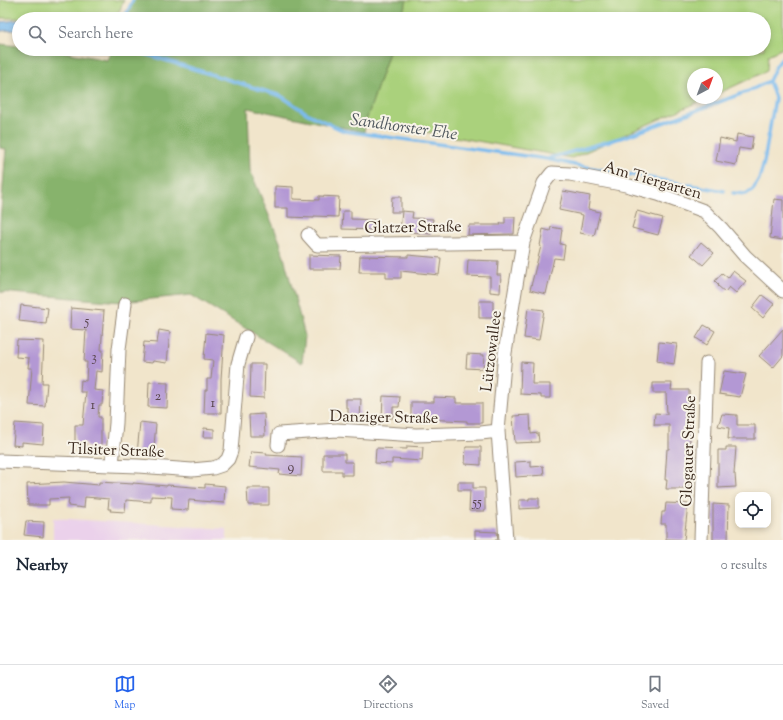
<!DOCTYPE html>
<html lang="en">
<head>
<meta charset="utf-8">
<style>
  :root { --surface:#fff; --page:#f6f6f7; --text:#1f2937; --muted:#747a83; --line:#e0e1e3; --accent:#2563eb }
  body { margin:0; font-family:"Sorts Mill Goudy",serif; background:var(--page); color:var(--text) }
  .controls { position:absolute; right:12px; bottom:12px; display:grid; overflow:hidden; border-radius:8px; box-shadow:0 2px 6px #0003 }
  .controls button { width:36px; height:36px; display:grid; place-items:center; padding:0; border:0; border-bottom:1px solid var(--line); background:var(--surface); color:var(--text); font:20px sans-serif }
  .compass { position:absolute; left:687px; top:68px; width:36px; height:36px; border-radius:50%; background:var(--surface); box-shadow:0 2px 6px #0003; rotate:41deg }
  .list { margin:0; padding:0; list-style:none }
  h2 { display:flex; justify-content:space-between; align-items:center; height:52px; margin:0; padding:0 16px; font-size:17px }
  h2 small { font-size:13px; font-weight:400; color:var(--muted) }
  .icon { flex:none; width:22px; height:22px; fill:none; stroke:currentColor; stroke-width:2; stroke-linecap:round; stroke-linejoin:round }
  .map { position:relative; flex:none; width:783px; height:540px; overflow:hidden }
  .search { position:absolute; background:var(--surface); box-shadow:0 2px 6px #0003; left:12px; right:12px; top:12px; height:44px; display:flex; align-items:center; gap:10px; box-sizing:border-box; padding:0 14px; border-radius:22px; color:var(--muted); font-size:15px }
  .sheet { height:124px; background:var(--surface) }
  nav { display:flex; justify-content:space-around; align-items:center; box-sizing:border-box; height:56px; border-top:1px solid var(--line); background:var(--surface); font-size:11px; color:var(--muted) }
  nav a { display:grid; justify-items:center; gap:2px }
  nav .on { color:var(--accent) }
  .map>svg:first-child { display:block }
  .built { fill:#ebd1eb }
  .green { fill:#aad17c; stroke:#727e4d }
  .forest { fill:#87b36c; stroke:#616e45 }
  .water { fill:#7abbef; stroke:#5a7286 }
  .lines { fill:none; stroke-linecap:round; stroke-linejoin:round }
  .stream { stroke:#7abbef; stroke-width:3.5 }
  .building { fill:#b398d4 }
  .street-casing { stroke:#968874; stroke-width:15 }
  .street { stroke:#fff; stroke-width:13 }
  .labels { text-anchor:middle; stroke-width:4; stroke-linejoin:round; paint-order:stroke }
  .number-label { font-size:14px; fill:#59464c }
  .street-label { font-size:16px; fill:#3b2a1e; stroke:#f7f3e8 }
  .water-label { font-size:17px; font-style:italic; fill:#4e565d; stroke:#f7f3e8 }
</style>
</head>
<body>
<div class="map">
<svg width="783" height="540" viewBox="0 0 783 540">
  <rect width="100%" height="100%" fill="#f7f3e8"/>
  <filter id="ink" filterUnits="userSpaceOnUse"><feTurbulence type="fractalNoise" baseFrequency=".025" numOctaves="2"/><feDisplacementMap in="SourceGraphic" scale="8" xChannelSelector="R" yChannelSelector="G"/><feConvolveMatrix kernelMatrix="1 2 1 2 8 2 1 2 1" color-interpolation-filters="sRGB"/></filter>
  <filter id="wash" filterUnits="userSpaceOnUse"><feTurbulence type="fractalNoise" baseFrequency=".012" numOctaves="4" result="noise"/><feDisplacementMap in="SourceGraphic" scale="16" xChannelSelector="R" yChannelSelector="G"/><feGaussianBlur stdDeviation="0.9" result="paint"/><feColorMatrix in="noise" values="0 0 0 0 0 0 0 0 0 0 0 0 0 0 0 0 0 1.4 0 .05"/><feComposite in="paint" operator="in"/></filter>
  <g filter="url(#wash)">
    <rect width="100%" height="100%" fill="#f1e5cb"/>
    <path class="built" d="M53 518 227 529V540H53Z"/>
    <path class="green" d="M0 0H124L116 19 0 18Z
      M407 0H783V48L768 55 767 71 717 94V74H693V98H707L572 158 366 121 390 49H764V19H400Z"/>
    <path class="forest" d="M133 0H300L307 2 316 0H407L400 19H125Z
      M0 44 19 46V49H48L107 60 112 49H390L366 121 364 132 248 108 250 170 280 242 305 336 302 363 191 295 122 302 0 292V223L6 149 0 148Z"/>
    <path class="water" d="M19 20V30L0 31V22Z"/>
    <g class="lines">
      <path class="stream" d="M124 19 133 0
        M129 49 281 96 308 114 344 131 547 159 575 165 724 191
        M550 158 627 136 749 91 769 81 776 66 783 57
        M733 193 746 194 753 189 759 179 764 162 775 98 769 81"/>
    </g>
    <g id="blocks">
      <path class="building" d="M737 134 753 137 751 150 739 148 736 165 716 161 720 138 736 142Z
        M275 186 293 187V199L319 200V196L339 197 338 217 314 216V218L288 217V208H275Z
        M563 191 590 196 588 209 600 212 594 236 580 233 583 215 559 210Z
        M392 197H401V212H391Z
        M774 199 783 200V240L770 238Z
        M343 211H351V219L377 220V230L342 229Z
        M402 211 413 212 412 218 433 219 431 234 400 231Z
        M637 211 663 218 658 235 632 228Z
        M505 217H515L514 234 468 235 469 225H501L500 223H505Z
        M551 227 562 229 560 244 565 245 563 259 554 258 546 294 530 290 541 246H540L543 229 550 231Z
        M701 242 714 253 703 265 691 255Z
        M309 255 341 256 340 269H309Z
        M408 255 441 258 439 275 401 271V278H386V272H359L360 256 408 257Z
        M468 260 498 261 497 275H501L500 293 490 292V277L467 276Z
        M733 271 746 281 736 293 729 287 725 292 718 286 719 285 715 281 722 273 728 278Z
        M762 295 774 304 763 318 752 308Z
        M479 301H493V318H479Z
        M21 305 48 308 46 324 19 321Z
        M71 308 104 311 101 350H103L102 372 96 371 94 390 103 391 102 405H99L98 417H101V448L86 447V443H75V425H83L86 392H80L81 380 86 381 87 362H84L86 330 70 329Z
        M528 308 544 310 539 340 524 338Z
        M704 325 715 331 707 345 696 338Z
        M783 329V356L773 368 759 356Z
        M159 330 170 332 167 363 153 361 152 363 142 362 144 342 157 343Z
        M206 333 224 335 221 379V413H204L205 390H207V379H211L213 360 204 359Z
        M17 340 44 341 42 383H47L45 406 29 405 32 368H28L29 358 16 357Z
        M659 342 677 344 674 364 657 361Z
        M467 354 484 355 483 369 466 368Z
        M521 362 533 363 532 384H550V398H541V395L520 394Z
        M251 364H265L264 398 250 397Z
        M724 371 746 374 740 397 719 394Z
        M149 382 168 383 167 408 148 407Z
        M653 383H672L671 390H689L690 450H694L692 465H690L689 489H666L667 480H665L667 449H669V425H654L655 413 667 414 666 393H653Z
        M383 396 400 397 399 407H393V418H382Z
        M434 397 456 398V403H482V423H467V421L424 419V421L411 420V402H434Z
        M346 399H361L360 421H348V408H346Z
        M264 414 265 436H250L249 415Z
        M722 414 737 415V425H755V439H728L729 428 718 426Z
        M530 415 531 434 538 433 539 442 515 443 513 416Z
        M140 422 156 424 153 456 137 454Z
        M15 423 44 425 43 444 22 442V446L13 445Z
        M204 428 214 429V437H203Z
        M407 446 423 447 422 461 392 459V464L375 463 376 448 407 449Z
        M466 447H481V465L465 464Z
        M726 447H736L734 474H735L736 487 718 488V450H726Z
        M251 452 267 453 266 455 302 457 301 476 279 474 280 470 249 467Z
        M323 454H345V462H353V475H342V471H323Z
        M531 461V467L543 466 544 475 516 477 515 462Z
        M64 482 99 485V482L133 484V483L167 486V485L205 488V484L225 486 224 503 189 500 188 510 171 509 172 497 151 496V502L126 500 125 512 110 511 111 509H108L109 499 85 497 84 508 68 506 69 498 49 499V505H28L27 484Z
        M458 482H473V488H485V511H469L470 490H458Z
        M247 488H269V505H248Z
        M529 498H539V508L519 509V500H529Z
        M666 503 688 504 684 540 666 539V524H661L662 512H665Z
        M713 504 729 505 728 540H713Z
        M26 521 44 522 43 537 24 535Z
        M475 531 497 532 498 540H475Z"/>
    </g>
  </g>
  <g filter="url(#ink)">
    <use href="#blocks" fill-opacity="0" stroke="#968874" stroke-width="1"/>
    <g class="lines">
      <g class="street-casing">
        <path id="street" d="M308 235 317 245 523 242
          M278 445 279 434 337 430 416 435 481 433 498 431
          M0 461 138 466 192 470 213 468 222 465 228 459 231 451 238 364 246 337
          M112 465 116 423 119 349 125 304
          M506 540 498 431 505 353 523 242 544 183 552 173 570 174 626 185 658 194 704 211 721 228 745 256 783 291
          M701 540 707 363"/>
      </g>
      <use href="#street" class="street"/>
    </g>
  </g>
  <g class="labels">
    <g class="number-label">
      <text x="87" y="325">5</text>
      <text x="94" y="361">3</text>
      <text x="158" y="400">2</text>
      <text x="213" y="407">1</text>
      <text x="93" y="409">1</text>
      <text x="291" y="471">9</text>
      <text x="477" y="506">55</text>
    </g>
    <g class="street-label">
      <text transform="translate(653 179) rotate(16)" y="6">Am Tiergarten</text>
      <text transform="translate(413 226) rotate(-1)" y="6">Glatzer Straße</text>
      <text transform="translate(490 351) rotate(-83)" y="6">Lützowallee</text>
      <text transform="translate(384 416) rotate(1)" y="6">Danziger Straße</text>
      <text transform="translate(116 449) rotate(2)" y="6">Tilsiter Straße</text>
      <text transform="translate(687 451) rotate(-88)" y="6">Glogauer Straße</text>
    </g>
    <g class="water-label">
      <text transform="translate(404 126) rotate(8)" y="6">Sandhorster Ehe</text>
    </g>
  </g>
</svg>
<div class="controls">
<button><svg class="icon" aria-label="locate" viewBox="0 0 24 24"><circle cx="12" cy="12" r="6"/><path d="M12 2v4M12 18v4M2 12h4M18 12h4"/></svg></button>
</div>
<svg class="compass" viewBox="-18 -18 36 36"><path d="M0-13l5 13h-10z" fill="#e53935"/><path d="M0 13l5-13h-10z" fill="#747a83"/></svg>
<div class="search"><svg class="icon" aria-label="search" viewBox="0 0 24 24"><circle cx="10" cy="10" r="6"/><path d="M15 15l6 6"/></svg>Search here</div>
</div>
<section class="sheet">
<h2>Nearby<small>0 results</small></h2>
<ul class="list">
</ul>
</section>
<nav>
<a class="on"><svg class="icon" aria-label="map" viewBox="0 0 24 24"><path d="M3 6l6-2 6 2 6-2v14l-6 2-6-2-6 2zM9 4v14M15 6v14"/></svg>Map</a>
<a><svg class="icon" aria-label="directions" viewBox="0 0 24 24"><path d="M12 3l9 9-9 9-9-9zM9 14v-3h6M13 9l2 2-2 2"/></svg>Directions</a>
<a><svg class="icon" aria-label="saved" viewBox="0 0 24 24"><path d="M7 4h10v16l-5-4-5 4z"/></svg>Saved</a>
</nav>
</body>
</html>
